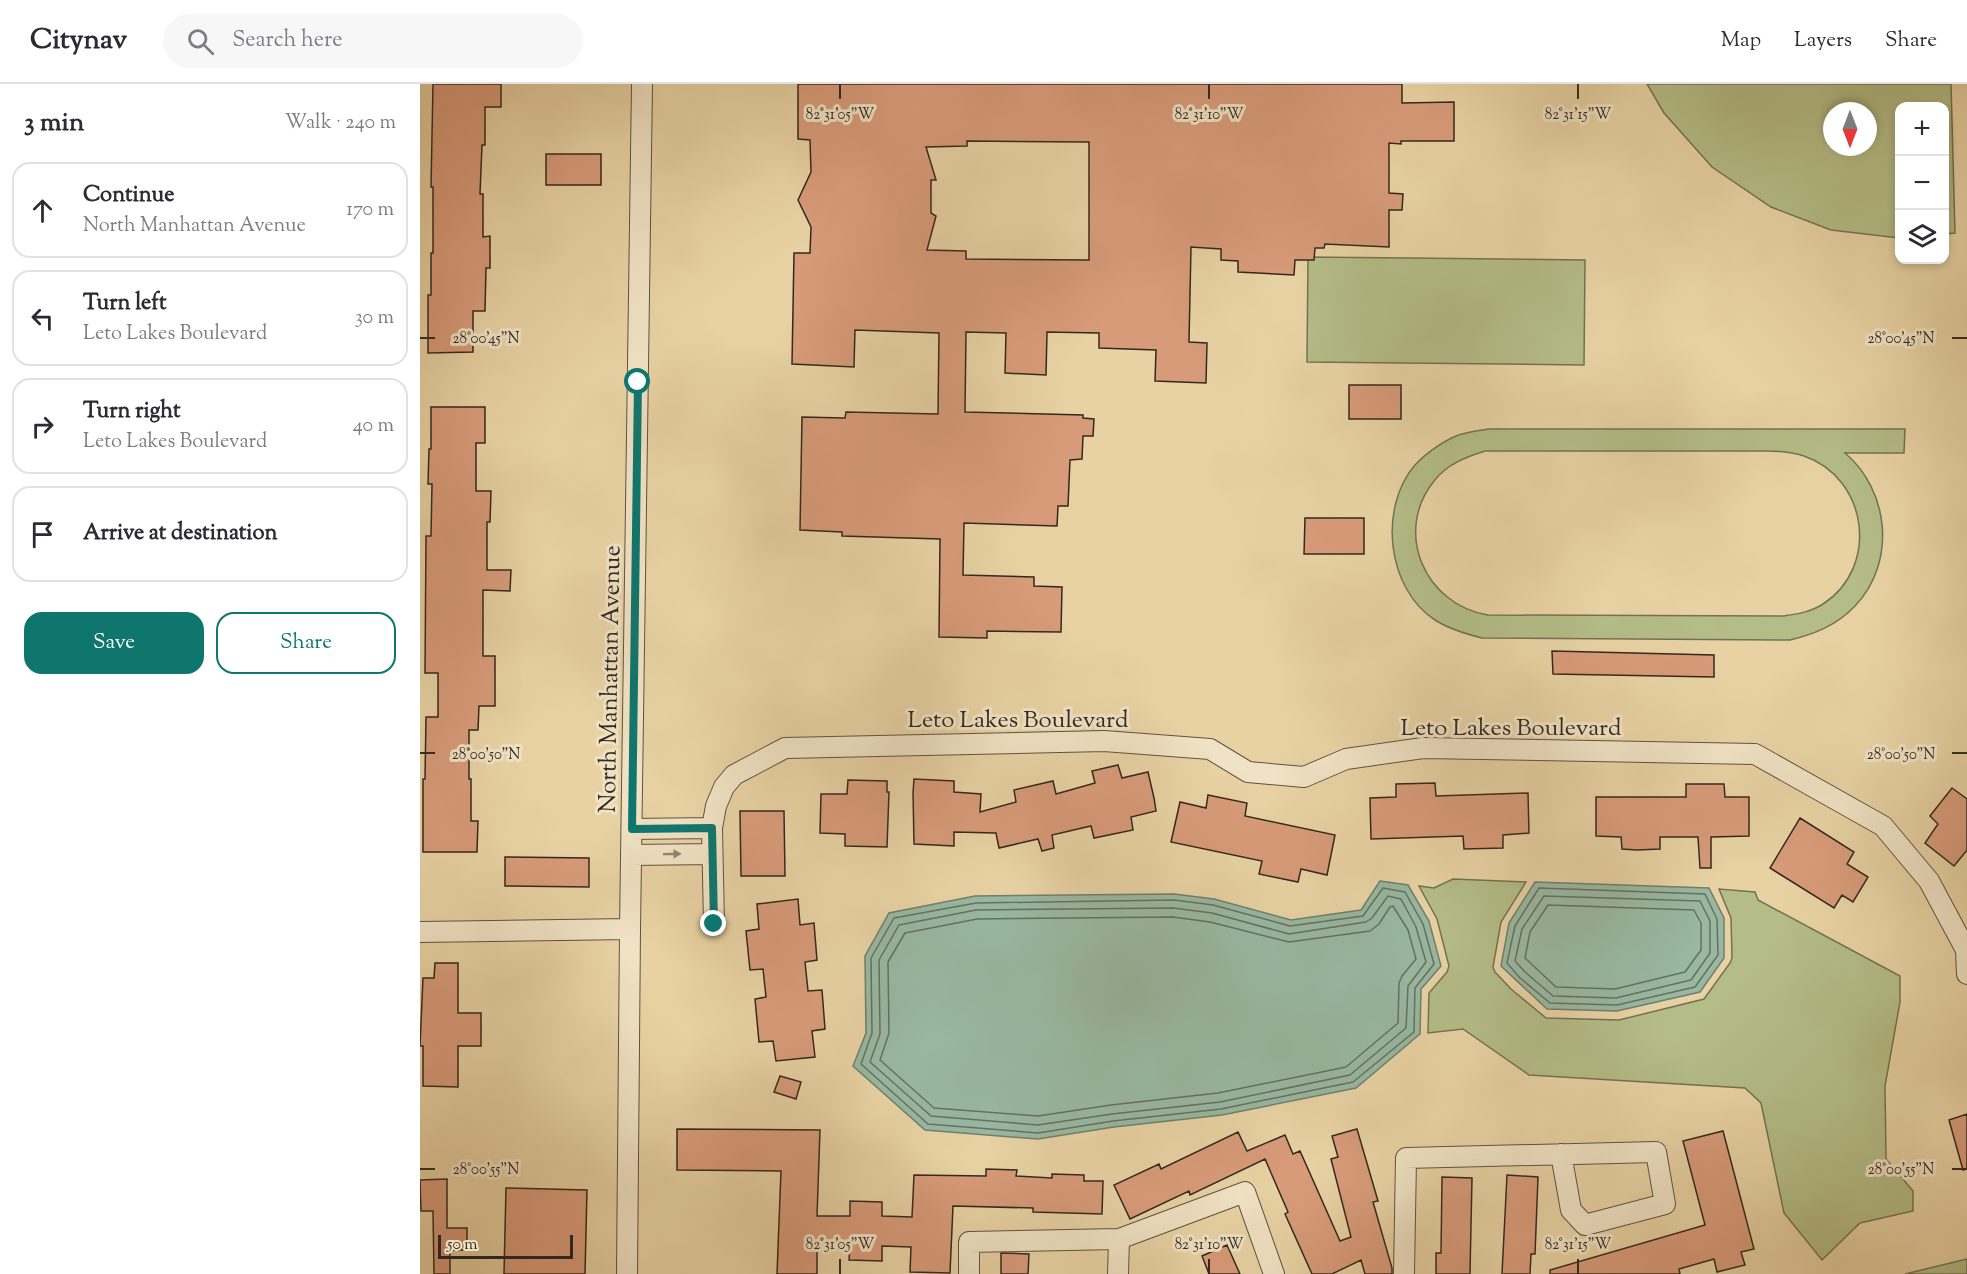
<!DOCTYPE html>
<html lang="en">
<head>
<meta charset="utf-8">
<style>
  :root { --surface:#fff; --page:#f7f7f7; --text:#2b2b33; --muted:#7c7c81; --line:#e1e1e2; --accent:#0f766e }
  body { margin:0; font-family:"Sorts Mill Goudy",serif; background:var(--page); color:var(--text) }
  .controls { position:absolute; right:18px; top:18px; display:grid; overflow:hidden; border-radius:12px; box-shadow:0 3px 9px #0003 }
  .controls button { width:54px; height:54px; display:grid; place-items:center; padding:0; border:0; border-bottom:2px solid var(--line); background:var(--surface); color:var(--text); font:30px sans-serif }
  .compass { position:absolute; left:1403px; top:18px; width:54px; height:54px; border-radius:50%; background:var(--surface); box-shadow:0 3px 9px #0003; rotate:180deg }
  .scale { position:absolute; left:18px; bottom:15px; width:135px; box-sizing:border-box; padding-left:6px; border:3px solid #332920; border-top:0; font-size:16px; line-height:21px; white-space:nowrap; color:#332920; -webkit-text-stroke:4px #f0e2c4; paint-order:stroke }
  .stop { position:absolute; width:18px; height:18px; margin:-14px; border:4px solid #0f766e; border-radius:50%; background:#fff }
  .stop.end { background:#0f766e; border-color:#fff; box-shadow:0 2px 6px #0008 }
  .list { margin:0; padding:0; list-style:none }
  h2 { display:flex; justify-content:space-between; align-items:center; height:78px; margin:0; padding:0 24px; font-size:26px }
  h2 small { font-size:20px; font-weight:400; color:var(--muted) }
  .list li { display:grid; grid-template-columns:39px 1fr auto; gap:18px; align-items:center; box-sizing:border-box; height:96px; margin:0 12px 12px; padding:0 12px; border:2px solid var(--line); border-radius:18px }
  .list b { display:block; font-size:22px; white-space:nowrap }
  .list p { margin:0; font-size:20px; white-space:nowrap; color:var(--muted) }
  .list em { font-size:20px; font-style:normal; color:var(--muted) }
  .actions { display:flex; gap:12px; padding:18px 24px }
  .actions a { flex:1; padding:14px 0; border:2px solid var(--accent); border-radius:18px; text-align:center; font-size:21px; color:var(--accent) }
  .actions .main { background:var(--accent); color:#fff }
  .icon { flex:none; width:33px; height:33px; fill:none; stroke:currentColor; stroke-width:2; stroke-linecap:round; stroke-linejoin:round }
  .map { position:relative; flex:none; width:1547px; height:1190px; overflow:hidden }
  header { display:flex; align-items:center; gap:36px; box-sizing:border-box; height:84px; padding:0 30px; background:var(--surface); border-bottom:2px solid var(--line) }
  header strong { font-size:28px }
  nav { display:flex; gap:33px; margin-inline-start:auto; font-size:21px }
  .search { width:420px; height:54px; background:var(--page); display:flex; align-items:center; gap:15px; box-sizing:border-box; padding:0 21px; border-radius:33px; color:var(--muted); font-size:22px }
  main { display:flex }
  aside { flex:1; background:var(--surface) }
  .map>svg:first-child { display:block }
  .green { fill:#b4bc87; stroke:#747254; stroke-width:1.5; fill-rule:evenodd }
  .water { fill:#98b8a2; stroke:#707f6e; stroke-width:1.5 }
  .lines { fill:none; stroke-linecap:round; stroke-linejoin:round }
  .shore { stroke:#667061; stroke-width:1.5 }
  .building { fill:#d89b7a; stroke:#332920; stroke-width:1.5; fill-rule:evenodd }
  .minor-casing { stroke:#605341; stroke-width:22 }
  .minor { stroke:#f0e2c4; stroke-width:20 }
  .oneway { fill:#928672 }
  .route { stroke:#0f766e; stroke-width:8 }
  .ticks { fill:none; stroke:#332920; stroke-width:2 }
  .labels { text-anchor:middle; stroke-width:6; stroke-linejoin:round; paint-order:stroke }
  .street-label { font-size:24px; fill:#332920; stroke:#f0e2c4 }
  .ticks-label { font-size:15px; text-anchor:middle; fill:#332920; stroke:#f0e2c4; stroke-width:6; stroke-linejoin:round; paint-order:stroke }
</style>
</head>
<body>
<header>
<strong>Citynav</strong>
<div class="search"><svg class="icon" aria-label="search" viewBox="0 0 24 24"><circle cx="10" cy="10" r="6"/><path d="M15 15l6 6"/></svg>Search here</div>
<nav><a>Map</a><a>Layers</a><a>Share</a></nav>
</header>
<main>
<aside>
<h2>3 min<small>Walk · 240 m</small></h2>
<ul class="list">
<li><svg class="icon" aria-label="ahead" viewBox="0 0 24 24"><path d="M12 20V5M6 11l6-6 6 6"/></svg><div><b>Continue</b><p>North Manhattan Avenue</p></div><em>170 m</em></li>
<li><svg class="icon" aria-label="left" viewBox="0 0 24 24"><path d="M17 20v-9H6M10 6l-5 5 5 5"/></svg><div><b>Turn left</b><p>Leto Lakes Boulevard</p></div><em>30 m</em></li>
<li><svg class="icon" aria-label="right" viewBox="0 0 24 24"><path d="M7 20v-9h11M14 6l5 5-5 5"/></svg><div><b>Turn right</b><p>Leto Lakes Boulevard</p></div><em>40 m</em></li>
<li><svg class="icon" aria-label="arrive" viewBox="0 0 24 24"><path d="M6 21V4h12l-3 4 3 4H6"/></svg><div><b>Arrive at destination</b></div></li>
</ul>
<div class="actions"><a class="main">Save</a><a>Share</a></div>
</aside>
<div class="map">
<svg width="1547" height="1190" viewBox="0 0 1547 1190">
  <rect width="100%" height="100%" fill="#e8d2a4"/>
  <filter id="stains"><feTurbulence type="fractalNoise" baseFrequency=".00333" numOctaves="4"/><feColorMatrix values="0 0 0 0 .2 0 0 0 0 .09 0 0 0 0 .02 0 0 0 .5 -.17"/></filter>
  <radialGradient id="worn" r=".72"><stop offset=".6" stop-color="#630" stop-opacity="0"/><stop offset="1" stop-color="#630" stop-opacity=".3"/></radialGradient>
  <path class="green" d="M1227 0H1531L1535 149 1525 150 1524 22H1480L1479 154 1411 146 1351 123 1292 83 1244 29ZM1412 27H1448V63H1412Z
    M888 173 1165 176 1164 281 887 278Z
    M1068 345H1485L1484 369H1425C1469 406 1477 478 1435 522 1417 541 1395 550 1370 556L1062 554C1046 550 1029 545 1015 536 967 505 958 424 995 381 1005 370 1022 358 1036 352 1046 348 1058 347 1068 345ZM1065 367H1347C1360 367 1372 368 1384 372 1448 394 1460 483 1403 520 1391 528 1377 530 1364 532L1068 531C1005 521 973 448 1014 397 1027 380 1046 373 1065 367Z
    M1033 795 1106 798 1081 838 1073 883 1075 888 1091 905 1126 934 1199 936 1284 915 1310 879 1312 874 1311 834 1299 805 1335 808 1338 816 1480 892V918L1465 1002 1466 1075 1493 1107V1127L1440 1139 1402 1176 1364 1129 1341 1019 1325 1004 1109 991 1043 945 1008 949 1009 909 1027 888 1029 882 1017 835 999 802 1014 804Z
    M1547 1175V1190H1485Z"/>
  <path class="water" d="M960 797 988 801 1009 837 1021 882 1001 905 1000 950 936 1004 802 1031 694 1043 618 1055 505 1046 433 982 446 949 445 872 469 829 555 812 754 810 794 815 871 836 941 826Z
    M1115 798 1289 804 1304 834V874L1280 908 1197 927 1127 925 1081 882 1089 839Z"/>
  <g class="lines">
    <path class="shore" d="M963 804 985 808 1003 840 1014 880 995 904 994 948 933 998 801 1025 693 1037 618 1049 508 1040 441 980 452 949 451 874 474 834 556 819 754 816 793 821 870 842 943 832Z
      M1119 804 1285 810 1297 835 1298 871 1275 903 1197 921 1130 919 1100 894 1087 879 1095 842Z
      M968 812 981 815 996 843 1006 878 988 902 986 944 930 991 800 1018 692 1030 618 1041 511 1032 450 978 460 950 459 876 479 841 556 826 753 824 792 829 869 850 946 838 952 834Z
      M1124 812 1280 817 1290 837V869L1271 896 1196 914 1133 912 1105 888 1095 877 1102 845Z
      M1128 821 1274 826 1281 839V866L1265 888 1195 905 1136 903 1105 874 1110 848Z
      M973 822 988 846 996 875 982 892 979 899 978 939 926 983 798 1009 691 1021 618 1032 514 1024 460 976 469 949 468 878 485 849 557 835 753 833 790 838 869 858 950 847 959 840 970 823Z"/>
  </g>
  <path class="building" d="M13 0H81V23H65V61H62L60 110H63V153L70 152V184H66L65 227H53V268L8 269V211H11V169H13V103H11Z
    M378 0H982V19L1034 18V57H981V60L969 59V109L983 110 982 126H969V163L905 160 904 164H895L894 176H875L874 191 818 188V177L801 176V165L771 163 769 258 787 259 786 299 735 297 736 266 679 264V249L627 248 626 291 585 289 586 249 546 248 545 328 663 331V334L674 335 673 352H663L662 375 650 376 648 422H638L637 442 544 439 543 491 614 493V502L642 503 641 548 567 547V554L519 553 520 455 422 452V448L380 446 382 333 425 334 426 328 518 330 519 249 435 246 434 283 372 280 374 169H390L391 143 378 116 391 88 390 56 378 55ZM547 57 669 58V176L546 175V167L507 166 516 132 511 129V96H516L506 63 547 62Z
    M126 70H181V101H126Z
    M929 301H981V335H929Z
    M11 323H65V359H56V407H71L70 438H67V486H91L90 507 63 506V572H75V622H59L58 646H49V695H51V737H58L57 768H3V695H5L6 633H18V589H5L6 452H11L12 400H8L9 365H11Z
    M885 434H944V470H884Z
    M1132 567 1294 571V593L1133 590Z
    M698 681 702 694 728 688 734 714 736 727 711 733 713 746 674 754 671 742 632 751 634 764 622 767 618 755 579 764 576 749 534 748V762L494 760 493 709 494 695 534 697V708L561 710 560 728 596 718 594 706 633 697 636 710 675 699 672 687Z
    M428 696 467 697V708H469L467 763 425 762V750L400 749 401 710H427Z
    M1015 699 1016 712 1108 709 1109 749 1083 751V764L1044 765 1043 752 951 755 950 714 976 713V700Z
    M1266 700H1304L1305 713H1329V752L1291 753V784H1280L1278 753H1240V765L1217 766 1202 765 1201 753 1176 752V713H1266Z
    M1532 704 1547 715V766L1534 782 1505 759 1518 740 1510 732Z
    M788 711 827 719 825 732 915 751 907 791 881 785 878 798 839 790 842 777 751 758 760 718 786 724Z
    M320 727H364L365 792H321Z
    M1380 734 1434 768 1427 780 1448 793 1433 818 1422 811 1414 824 1350 784Z
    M85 773 169 774V803L85 802Z
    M378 815 380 841 394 839 397 876 385 878 388 907 402 906 405 945 392 947 395 973 356 977 353 957 339 958 335 915 346 913 343 885 330 886 326 847 339 845 337 820Z
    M15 879H38V929H61V962H38V1003L3 1002V962H0L3 894H14Z
    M360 992 381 998 376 1015 354 1008Z
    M1547 1030V1085L1543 1086 1529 1036Z
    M257 1045 400 1046 397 1132H430V1117L462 1118V1132L492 1133 494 1091 566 1092V1085L597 1086 596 1092 632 1094V1090L664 1091V1097H683L682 1130 613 1128V1124L533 1122 530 1189 490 1188 491 1163 462 1162V1177L429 1176 430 1162 397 1160V1190H357L361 1087 257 1086Z
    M937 1045 958 1117 953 1118 972 1184V1190H945L941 1176 912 1190H892L865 1130 868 1128 845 1075 770 1111 769 1107 710 1135 694 1101 739 1080 741 1085 818 1048 827 1067 865 1051 873 1070 880 1067 920 1157 931 1153 911 1075 918 1073 912 1052Z
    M1303 1047 1334 1165 1321 1168 1325 1181 1297 1188 1294 1175 1259 1185 1260 1190H1130V1186L1285 1141 1263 1057Z
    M1087 1091 1118 1093 1115 1170H1111L1110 1190H1082Z
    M1022 1093 1052 1094 1050 1190H1016V1169H1021Z
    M27 1095V1144H47V1166H30V1190H14L13 1127H1L0 1096Z
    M86 1104 167 1106 165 1190H84Z
    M807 1161 820 1190H789L782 1172Z
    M581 1169 609 1170 608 1190H581Z"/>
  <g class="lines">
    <g class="minor-casing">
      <path id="minor" d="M212 745 292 744
        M211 771 292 770
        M294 840 292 744 296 722 304 703 314 691 365 664 684 657 790 665 828 688 884 693 926 675 1003 664 1335 670 1463 742 1509 797 1546 866 1547 890
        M0 848 210 845
        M207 1190 210 845 222 0
        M549 1190V1158L699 1155 825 1108 854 1190
        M698 1190 699 1155
        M984 1190 986 1074 1236 1068 1245 1120 1165 1141 1151 1126 1141 1070"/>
    </g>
    <use href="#minor" class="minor"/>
  </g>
  <defs><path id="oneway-solid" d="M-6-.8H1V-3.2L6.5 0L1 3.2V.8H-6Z" transform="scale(1.5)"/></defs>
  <use class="oneway" href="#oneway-solid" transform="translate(252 770) rotate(-1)"/>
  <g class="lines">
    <path class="route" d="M218 298 212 745 292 744 294 840"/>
  </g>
  <path class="ticks" d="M420 0V15M789 0V15M1158 0V15M0 254H15M1532 254H1547M0 669H15M1532 669H1547M0 1085H15M1532 1085H1547M420 1175V1190M789 1175V1190M1158 1175V1190"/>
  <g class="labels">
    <g class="street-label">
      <text transform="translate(189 595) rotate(-89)" y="8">North Manhattan Avenue</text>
      <text x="598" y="643">Leto Lakes Boulevard</text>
      <text x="1091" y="651">Leto Lakes Boulevard</text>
    </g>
  </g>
  <g class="ticks-label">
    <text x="420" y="35">82°31'05"W</text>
    <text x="789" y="35">82°31'10"W</text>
    <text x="1158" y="35">82°31'15"W</text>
    <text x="1481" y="259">28°00'45"N</text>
    <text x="66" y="259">28°00'45"N</text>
    <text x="1481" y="675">28°00'50"N</text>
    <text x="66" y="675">28°00'50"N</text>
    <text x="1481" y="1090">28°00'55"N</text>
    <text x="66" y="1090">28°00'55"N</text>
    <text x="420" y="1165">82°31'05"W</text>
    <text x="789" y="1165">82°31'10"W</text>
    <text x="1158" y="1165">82°31'15"W</text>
  </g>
  <rect width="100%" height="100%" filter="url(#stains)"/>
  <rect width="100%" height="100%" fill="url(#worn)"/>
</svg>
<div class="controls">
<button>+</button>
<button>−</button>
<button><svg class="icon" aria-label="layers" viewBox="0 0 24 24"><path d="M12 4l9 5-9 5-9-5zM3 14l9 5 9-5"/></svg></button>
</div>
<svg class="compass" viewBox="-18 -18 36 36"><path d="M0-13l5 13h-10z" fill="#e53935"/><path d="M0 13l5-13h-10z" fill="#7c7c81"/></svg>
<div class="scale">50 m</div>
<div class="stop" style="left:218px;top:298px"></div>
<div class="stop end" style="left:294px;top:840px"></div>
</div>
</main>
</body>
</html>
